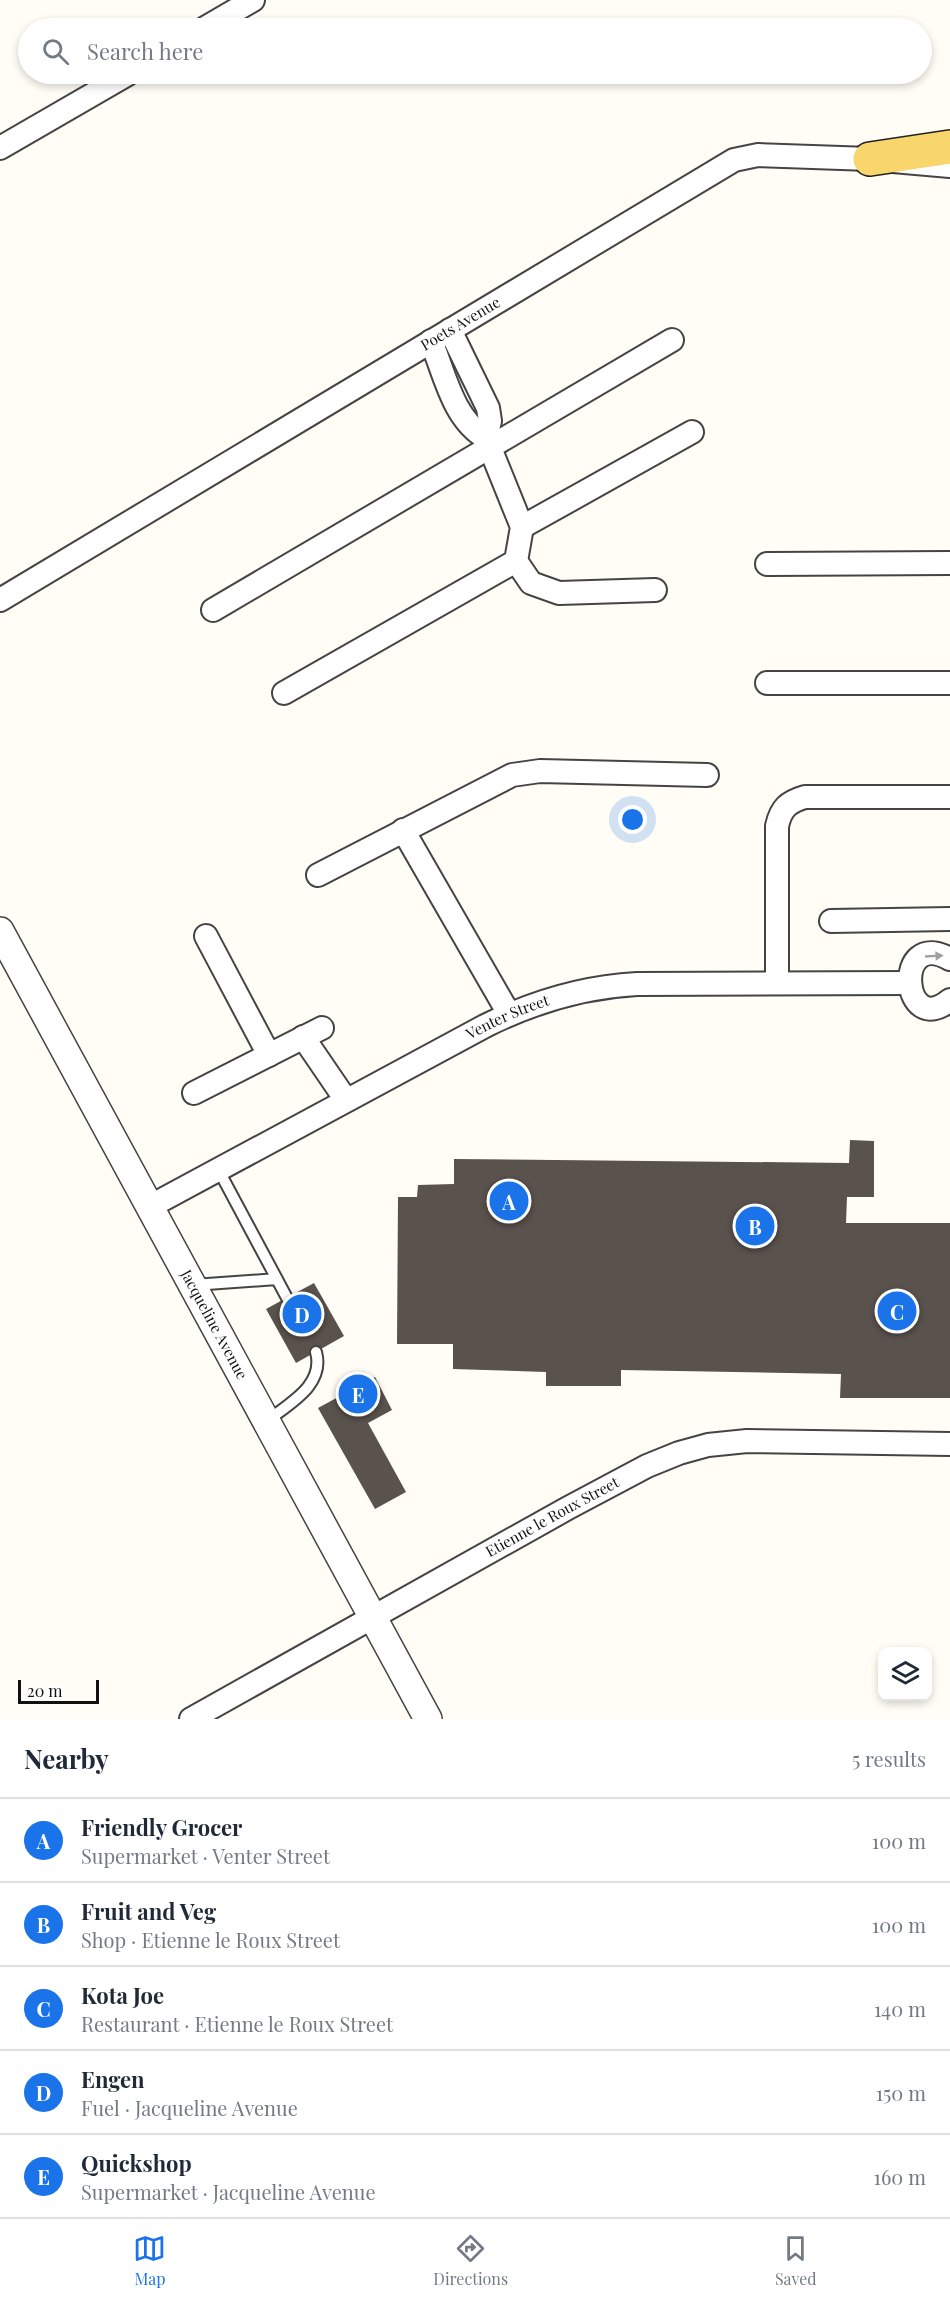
<!DOCTYPE html>
<html lang="en">
<head>
<meta charset="utf-8">
<style>
  :root { --surface:#fff; --page:#f2f2f3; --text:#1f2937; --muted:#747a83; --line:#e0e1e3; --accent:#1a73e8 }
  body { margin:0; font-family:"Playfair Display",serif; background:var(--page); color:var(--text) }
  .controls { position:absolute; right:18px; bottom:18px; display:grid; overflow:hidden; border-radius:12px; box-shadow:0 3px 9px #0003 }
  .controls button { width:54px; height:54px; display:grid; place-items:center; padding:0; border:0; border-bottom:2px solid var(--line); background:var(--surface); color:var(--text); font:30px sans-serif }
  .scale { position:absolute; left:18px; bottom:15px; width:81px; box-sizing:border-box; padding-left:6px; border:3px solid #111; border-top:0; font-size:16px; line-height:21px; white-space:nowrap; color:#111; -webkit-text-stroke:4px #fff; paint-order:stroke }
  .you { position:absolute; left:633px; top:820px; width:21px; height:21px; margin:-15px; border:4px solid #fff; border-radius:50%; background:#1a73e8; box-shadow:0 0 0 9px #1a73e833 }
  .badge { display:grid; place-items:center; width:39px; height:39px; border-radius:50%; background:var(--accent); color:#fff; font-size:20px; font-weight:700 }
  .pin { position:absolute; translate:-50% -50%; border:3px solid #fff; box-shadow:0 2px 6px #0006 }
  .list { margin:0; padding:0; list-style:none }
  h2 { display:flex; justify-content:space-between; align-items:center; height:78px; margin:0; padding:0 24px; font-size:26px }
  h2 small { font-size:20px; font-weight:400; color:var(--muted) }
  .list li { display:grid; grid-template-columns:39px 1fr auto; gap:18px; align-items:center; box-sizing:border-box; height:84px; padding:0 24px; border-top:2px solid var(--line) }
  .list b { display:block; font-size:22px; white-space:nowrap }
  .list p { margin:0; font-size:20px; white-space:nowrap; color:var(--muted) }
  .list em { font-size:20px; font-style:normal; color:var(--muted) }
  .icon { flex:none; width:33px; height:33px; fill:none; stroke:currentColor; stroke-width:2; stroke-linecap:round; stroke-linejoin:round }
  .map { position:relative; flex:none; width:950px; height:1719px; overflow:hidden }
  .search { position:absolute; background:var(--surface); box-shadow:0 3px 9px #0003; left:18px; right:18px; top:18px; height:66px; display:flex; align-items:center; gap:15px; box-sizing:border-box; padding:0 21px; border-radius:33px; color:var(--muted); font-size:22px }
  .sheet { height:498px; background:var(--surface) }
  nav { display:flex; justify-content:space-around; align-items:center; box-sizing:border-box; height:84px; border-top:2px solid var(--line); background:var(--surface); font-size:16px; color:var(--muted) }
  nav a { display:grid; justify-items:center; gap:3px }
  nav .on { color:var(--accent) }
  .map>svg:first-child { display:block }
  .building { fill:#5a524d }
  .lines { fill:none; stroke-linecap:round; stroke-linejoin:round }
  .service-casing { stroke:#444; stroke-width:14 }
  .minor-casing { stroke:#444; stroke-width:26 }
  .tertiary-casing { stroke:#444; stroke-width:30 }
  .primary-casing { stroke:#222; stroke-width:36 }
  .service { stroke:#fff; stroke-width:10 }
  .minor { stroke:#fff; stroke-width:22 }
  .tertiary { stroke:#fff; stroke-width:27 }
  .primary { stroke:#f9d66b; stroke-width:33 }
  .oneway { fill:#a0a0a0 }
  .labels { text-anchor:middle; stroke-width:6; stroke-linejoin:round; paint-order:stroke }
  .street-label { font-size:15px; fill:#111; stroke:#fff }
</style>
</head>
<body>
<div class="map">
<svg width="950" height="1719" viewBox="0 0 950 1719">
  <rect width="100%" height="100%" fill="#fffdf5"/>
  <path class="building" d="M850 1140 874 1141V1197H847L846 1223H950V1398H840L841 1374 621 1370V1386H546V1372L453 1369V1344H397L398 1197H417L418 1185 454 1184V1159L849 1163Z
    M314 1283 344 1336 296 1363 266 1309Z
    M375 1377 392 1410 368 1423 406 1492 375 1509 318 1408Z"/>
  <g class="lines">
    <g class="service-casing">
      <path id="service" d="M218 1169 287 1298
        M193 1285 277 1279
        M267 1421C290 1403 325 1385 316 1352"/>
    </g>
    <g class="minor-casing">
      <g id="minor">
        <path d="M205 28 253 0"/>
        <path d="M0 148 128 74"/>
        <path d="M431 341C445 375 453 419 486 438"/>
        <path d="M522 527 692 432"/>
        <path d="M516 561 531 583 559 593 655 590"/>
        <path d="M767 564 950 563"/>
        <path id="s1" d="M0 600 734 160 758 155 870 159 950 166"/>
        <path d="M213 610 672 340"/>
        <path d="M767 683H950"/>
        <path d="M284 693 516 561 522 527 486 438 490 421 488 408 450 330"/>
        <path d="M403 830 509 1014"/>
        <path d="M318 875 512 775 540 771 707 775"/>
        <path d="M831 921 950 919"/>
        <path d="M206 936 269 1055"/>
        <path d="M950 959C892 927 902 1040 950 1000"/>
        <path d="M777 982V826C781 808 788 802 805 797H950"/>
        <path d="M303 1037 346 1100"/>
        <path d="M194 1093 322 1028"/>
        <path id="s2" d="M149 1207 485 1026C533 1002 582 987 637 984L908 983"/>
        <path id="s3" d="M191 1719 568 1508 647 1466 679 1453 708 1445 747 1441 950 1444"/>
      </g>
    </g>
    <g class="tertiary-casing">
      <g id="tertiary">
        <path id="s4" d="M0 931 428 1719"/>
      </g>
    </g>
    <g class="primary-casing">
      <path id="primary" d="M870 159 950 147"/>
    </g>
    <use href="#service" class="service"/>
    <use href="#minor" class="minor"/>
    <use href="#tertiary" class="tertiary"/>
    <use href="#primary" class="primary"/>
  </g>
  <defs><path id="oneway-solid" d="M-6-.8H1V-3.2L6.5 0L1 3.2V.8H-6Z" transform="scale(1.5)"/></defs>
  <use class="oneway" href="#oneway-solid" transform="translate(934 956) rotate(-3)"/>
  <g class="labels">
    <g class="street-label">
      <text dy="5" stroke="none"><textPath href="#s1" startOffset="537">Poets Avenue</textPath></text>
      <text dy="5" stroke="none"><textPath href="#s2" startOffset="406">Venter Street</textPath></text>
      <text dy="5" stroke="none"><textPath href="#s4" startOffset="448">Jacqueline Avenue</textPath></text>
      <text dy="5" stroke="none"><textPath href="#s3" startOffset="414">Etienne le Roux Street</textPath></text>
    </g>
  </g>
</svg>
<div class="controls">
<button><svg class="icon" aria-label="layers" viewBox="0 0 24 24"><path d="M12 4l9 5-9 5-9-5zM3 14l9 5 9-5"/></svg></button>
</div>
<div class="scale">20 m</div>
<div class="you"></div>
<div class="pin badge" style="left:509px;top:1201px">A</div>
<div class="pin badge" style="left:755px;top:1226px">B</div>
<div class="pin badge" style="left:897px;top:1311px">C</div>
<div class="pin badge" style="left:302px;top:1314px">D</div>
<div class="pin badge" style="left:358px;top:1394px">E</div>
<div class="search"><svg class="icon" aria-label="search" viewBox="0 0 24 24"><circle cx="10" cy="10" r="6"/><path d="M15 15l6 6"/></svg>Search here</div>
</div>
<section class="sheet">
<h2>Nearby<small>5 results</small></h2>
<ul class="list">
<li><span class="badge">A</span><div><b>Friendly Grocer</b><p>Supermarket · Venter Street</p></div><em>100 m</em></li>
<li><span class="badge">B</span><div><b>Fruit and Veg</b><p>Shop · Etienne le Roux Street</p></div><em>100 m</em></li>
<li><span class="badge">C</span><div><b>Kota Joe</b><p>Restaurant · Etienne le Roux Street</p></div><em>140 m</em></li>
<li><span class="badge">D</span><div><b>Engen</b><p>Fuel · Jacqueline Avenue</p></div><em>150 m</em></li>
<li><span class="badge">E</span><div><b>Quickshop</b><p>Supermarket · Jacqueline Avenue</p></div><em>160 m</em></li>
</ul>
</section>
<nav>
<a class="on"><svg class="icon" aria-label="map" viewBox="0 0 24 24"><path d="M3 6l6-2 6 2 6-2v14l-6 2-6-2-6 2zM9 4v14M15 6v14"/></svg>Map</a>
<a><svg class="icon" aria-label="directions" viewBox="0 0 24 24"><path d="M12 3l9 9-9 9-9-9zM9 14v-3h6M13 9l2 2-2 2"/></svg>Directions</a>
<a><svg class="icon" aria-label="saved" viewBox="0 0 24 24"><path d="M7 4h10v16l-5-4-5 4z"/></svg>Saved</a>
</nav>
</body>
</html>
